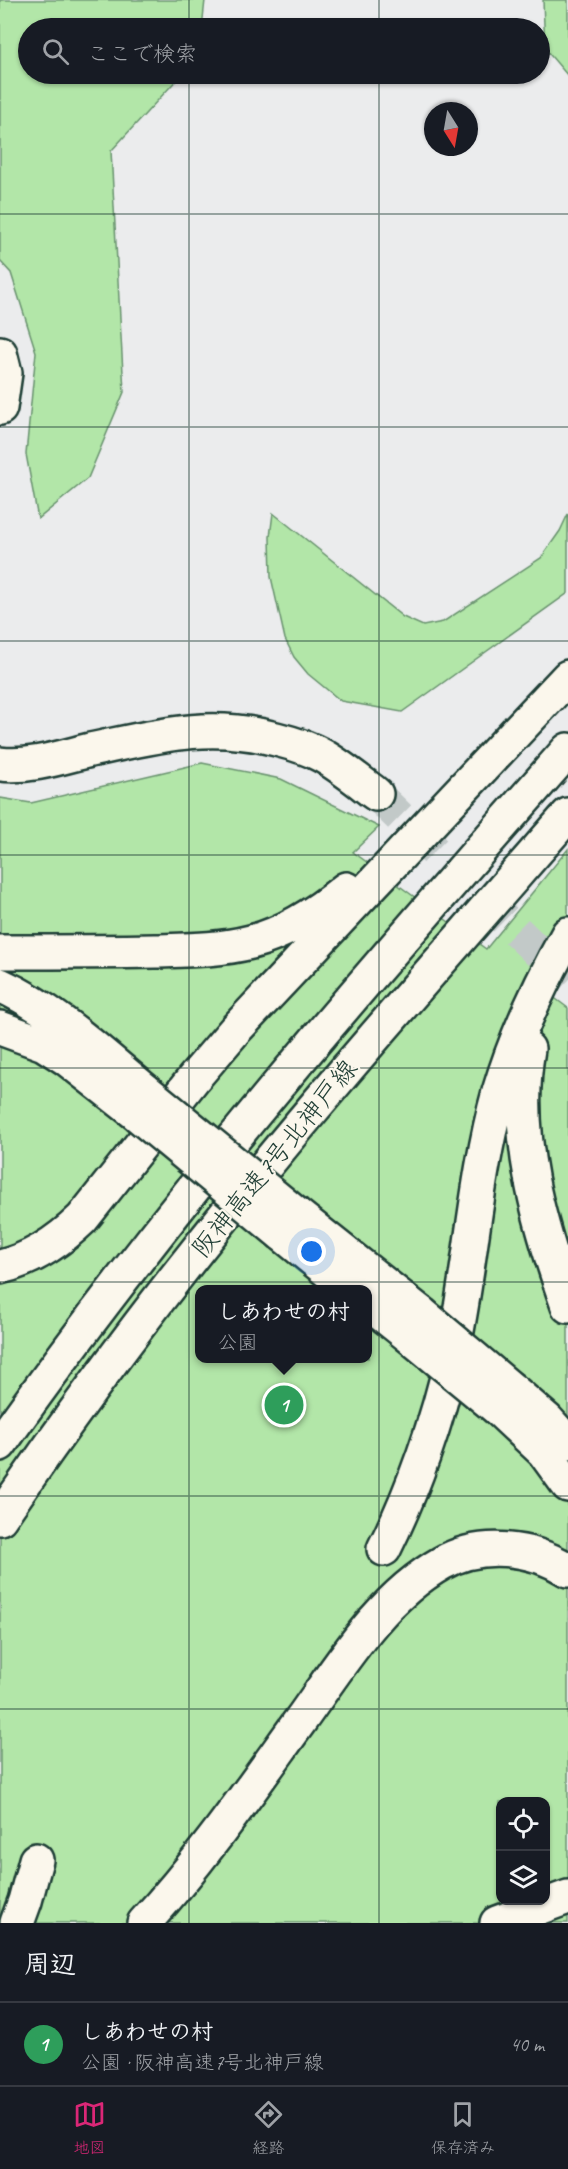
<!DOCTYPE html>
<html lang="ja">
<head>
<meta charset="utf-8">
<style>
  :root { --surface:#171b24; --page:#20242c; --text:#f1f3f6; --muted:#9ea1a6; --line:#363941; --accent:#db2777 }
  body { margin:0; font-family:Caveat,"Klee One",sans-serif; background:var(--page); color:var(--text) }
  .controls { position:absolute; right:18px; bottom:18px; display:grid; overflow:hidden; border-radius:12px; box-shadow:0 2px 4px #0004 }
  .controls button { width:54px; height:54px; display:grid; place-items:center; padding:0; border:0; border-bottom:2px solid var(--line); background:var(--surface); color:var(--text); font:30px sans-serif }
  .compass { position:absolute; left:424px; top:102px; width:54px; height:54px; border-radius:50%; background:var(--surface); box-shadow:0 2px 4px #0004; rotate:169deg }
  .you { position:absolute; left:312px; top:1252px; width:21px; height:21px; margin:-15px; border:4px solid #fff; border-radius:50%; background:#1a73e8; box-shadow:0 0 0 9px #1a73e833 }
  .badge { display:grid; place-items:center; width:39px; height:39px; border-radius:50%; background:var(--accent); color:#fff; font-size:20px; font-weight:700 }
  .pin { position:absolute; translate:-50% -50%; border:3px solid #fff; box-shadow:0 2px 6px #0006 }
  .popup { position:absolute; left:195px; top:1285px; width:177px; height:78px; box-sizing:border-box; display:grid; place-content:center; border-radius:12px; background:var(--surface); filter:drop-shadow(0 2px 4px #0005); font-size:20px; white-space:nowrap; color:var(--muted) }
  .popup b { font-size:22px; color:var(--text) }
  .popup::after { content:''; position:absolute; left:50%; top:100%; margin-left:-12px; border:12px solid transparent; border-top-color:var(--surface) }
  .list { margin:0; padding:0; list-style:none }
  h2 { display:flex; justify-content:space-between; align-items:center; height:78px; margin:0; padding:0 24px; font-size:26px }
  h2 small { font-size:20px; font-weight:400; color:var(--muted) }
  .list li { display:grid; grid-template-columns:39px 1fr auto; gap:18px; align-items:center; box-sizing:border-box; height:84px; padding:0 24px; border-top:2px solid var(--line) }
  .list b { display:block; font-size:22px; white-space:nowrap }
  .list p { margin:0; font-size:20px; white-space:nowrap; color:var(--muted) }
  .list em { font-size:20px; font-style:normal; color:var(--muted) }
  .icon { flex:none; width:33px; height:33px; fill:none; stroke:currentColor; stroke-width:2; stroke-linecap:round; stroke-linejoin:round }
  .map { position:relative; flex:none; width:568px; height:1923px; overflow:hidden }
  .search { position:absolute; background:var(--surface); box-shadow:0 2px 4px #0004; left:18px; right:18px; top:18px; height:66px; display:flex; align-items:center; gap:15px; box-sizing:border-box; padding:0 21px; border-radius:33px; color:var(--muted); font-size:22px }
  .sheet { height:162px; background:var(--surface) }
  nav { display:flex; justify-content:space-around; align-items:center; box-sizing:border-box; height:84px; border-top:2px solid var(--line); background:var(--surface); font-size:16px; color:var(--muted) }
  nav a { display:grid; justify-items:center; gap:3px }
  nav .on { color:var(--accent) }
  .map>svg:first-child { display:block }
  .green { fill:#b2e6a8; stroke:#68926e; stroke-width:1.5; fill-rule:evenodd }
  .lines { fill:none; stroke-linecap:round; stroke-linejoin:round }
  .minor-tunnel { stroke:#c2c9c8; stroke-width:33; stroke-dasharray:33 16; stroke-linecap:butt }
  .tertiary-casing { stroke:#1f3d34; stroke-width:38 }
  .motorway-casing { stroke:#1f3d34; stroke-width:38 }
  .tertiary { stroke:#fbf7ec; stroke-width:33 }
  .motorway { stroke:#fbf7ec; stroke-width:33 }
  .motorway-bridge-casing { stroke:#1f3d34; stroke-width:38; stroke-linecap:butt }
  .motorway-bridge { stroke:#fbf7ec; stroke-width:33 }
  .grid { fill:none; stroke:#1f3d34; stroke-width:1.5; stroke-opacity:0.55 }
  .labels { text-anchor:middle; stroke-width:4.5; stroke-linejoin:round; paint-order:stroke }
  .street-label { font-size:26px; fill:#1f3d34; stroke:#fbf7ec }
</style>
</head>
<body>
<div class="map">
<svg width="568" height="1923" viewBox="0 0 568 1923">
  <rect width="100%" height="100%" fill="#ebeced"/>
  <filter id="ink" filterUnits="userSpaceOnUse"><feTurbulence type="fractalNoise" baseFrequency=".0167" numOctaves="2"/><feDisplacementMap in="SourceGraphic" scale="12" xChannelSelector="R" yChannelSelector="G"/><feConvolveMatrix kernelMatrix="1 2 1 2 8 2 1 2 1" color-interpolation-filters="sRGB"/></filter>
  <g filter="url(#ink)">
    <path class="green" d="M0 0H205L202 28H28V74H182L111 151 124 392 88 478 38 519 26 454 36 352 11 273 0 261Z
      M543 0H568V76L545 49Z
      M273 513 403 617 423 626 443 622 541 558 560 531 568 514V593L402 712 341 701 308 674 294 657 285 639 271 577 270 537Z
      M202 763 281 779 379 827 353 852 486 949 568 849V914L528 978 568 1008V1923H0V798L31 803ZM200 1290H368V1358H200ZM500 1802H546V1900H500Z"/>
    <g class="lines">
      <path class="minor-tunnel" d="M376 794 568 981"/>
      <g class="tertiary-casing">
        <path id="tertiary" d="M0 353 5 373 0 408
          M0 764C29 768 62 757 90 750 157 736 208 721 276 739 292 743 309 748 323 756 342 767 359 781 376 794
          M497 1923 568 1897"/>
      </g>
      <g class="motorway-casing">
        <path id="motorway" d="M0 952C52 952 104 952 155 951 187 950 220 950 251 942 286 933 318 912 346 889
          M0 985C55 1010 100 1053 146 1091
          M0 1028 44 1044 67 1059 132 1110
          M528 1049C513 1136 539 1224 568 1306
          M296 1214 422 1314
          M282 1234 351 1290
          M0 1267C32 1260 58 1242 82 1219L194 1078 235 1030 568 677
          M368 1303 408 1335
          M511 1389 547 1420 568 1443
          M497 1408 544 1452 568 1485
          M0 1444C173 1199 370 974 568 750
          M0 1518C58 1434 117 1352 180 1272 303 1115 436 966 568 815
          M384 1549C413 1491 438 1420 452 1356 471 1269 475 1179 499 1092 515 1038 540 984 568 934
          M17 1923 25 1901 36 1860
          M144 1923C202 1860 250 1790 300 1721 341 1664 380 1598 442 1563 481 1541 532 1547 568 1570"/>
      </g>
      <use href="#tertiary" class="tertiary"/>
      <use href="#motorway" class="motorway"/>
      <g class="motorway-bridge-casing">
        <path id="motorway-bridge" d="M146 1091 296 1214
          M132 1110 282 1234
          M422 1314 511 1389
          M408 1335 497 1408"/>
      </g>
      <use href="#motorway-bridge" class="motorway-bridge"/>
    </g>
  </g>
  <path class="grid" d="M189 0V28M379 0V28M189 74V1923M379 74V1923M0 214H568M0 427H568M0 641H568M0 855H568M0 1068H568M0 1282H568M0 1496H568M0 1709H568"/>
  <g class="labels">
    <g class="street-label">
      <text transform="translate(274 1158) rotate(-51)" y="9">阪神高速7号北神戸線</text>
    </g>
  </g>
</svg>
<div class="controls">
<button><svg class="icon" aria-label="locate" viewBox="0 0 24 24"><circle cx="12" cy="12" r="6"/><path d="M12 2v4M12 18v4M2 12h4M18 12h4"/></svg></button>
<button><svg class="icon" aria-label="layers" viewBox="0 0 24 24"><path d="M12 4l9 5-9 5-9-5zM3 14l9 5 9-5"/></svg></button>
</div>
<svg class="compass" viewBox="-18 -18 36 36"><path d="M0-13l5 13h-10z" fill="#e53935"/><path d="M0 13l5-13h-10z" fill="#9ea1a6"/></svg>
<div class="you"></div>
<div class="pin badge" style="left:284px;top:1405px;background:#2e9e5b">1</div>
<div class="popup"><b>しあわせの村</b>公園</div>
<div class="search"><svg class="icon" aria-label="search" viewBox="0 0 24 24"><circle cx="10" cy="10" r="6"/><path d="M15 15l6 6"/></svg>ここで検索</div>
</div>
<section class="sheet">
<h2>周辺<small></small></h2>
<ul class="list">
<li><span class="badge" style="background:#2e9e5b">1</span><div><b>しあわせの村</b><p>公園 · 阪神高速7号北神戸線</p></div><em>40 m</em></li>
</ul>
</section>
<nav>
<a class="on"><svg class="icon" aria-label="map" viewBox="0 0 24 24"><path d="M3 6l6-2 6 2 6-2v14l-6 2-6-2-6 2zM9 4v14M15 6v14"/></svg>地図</a>
<a><svg class="icon" aria-label="directions" viewBox="0 0 24 24"><path d="M12 3l9 9-9 9-9-9zM9 14v-3h6M13 9l2 2-2 2"/></svg>経路</a>
<a><svg class="icon" aria-label="saved" viewBox="0 0 24 24"><path d="M7 4h10v16l-5-4-5 4z"/></svg>保存済み</a>
</nav>
</body>
</html>
